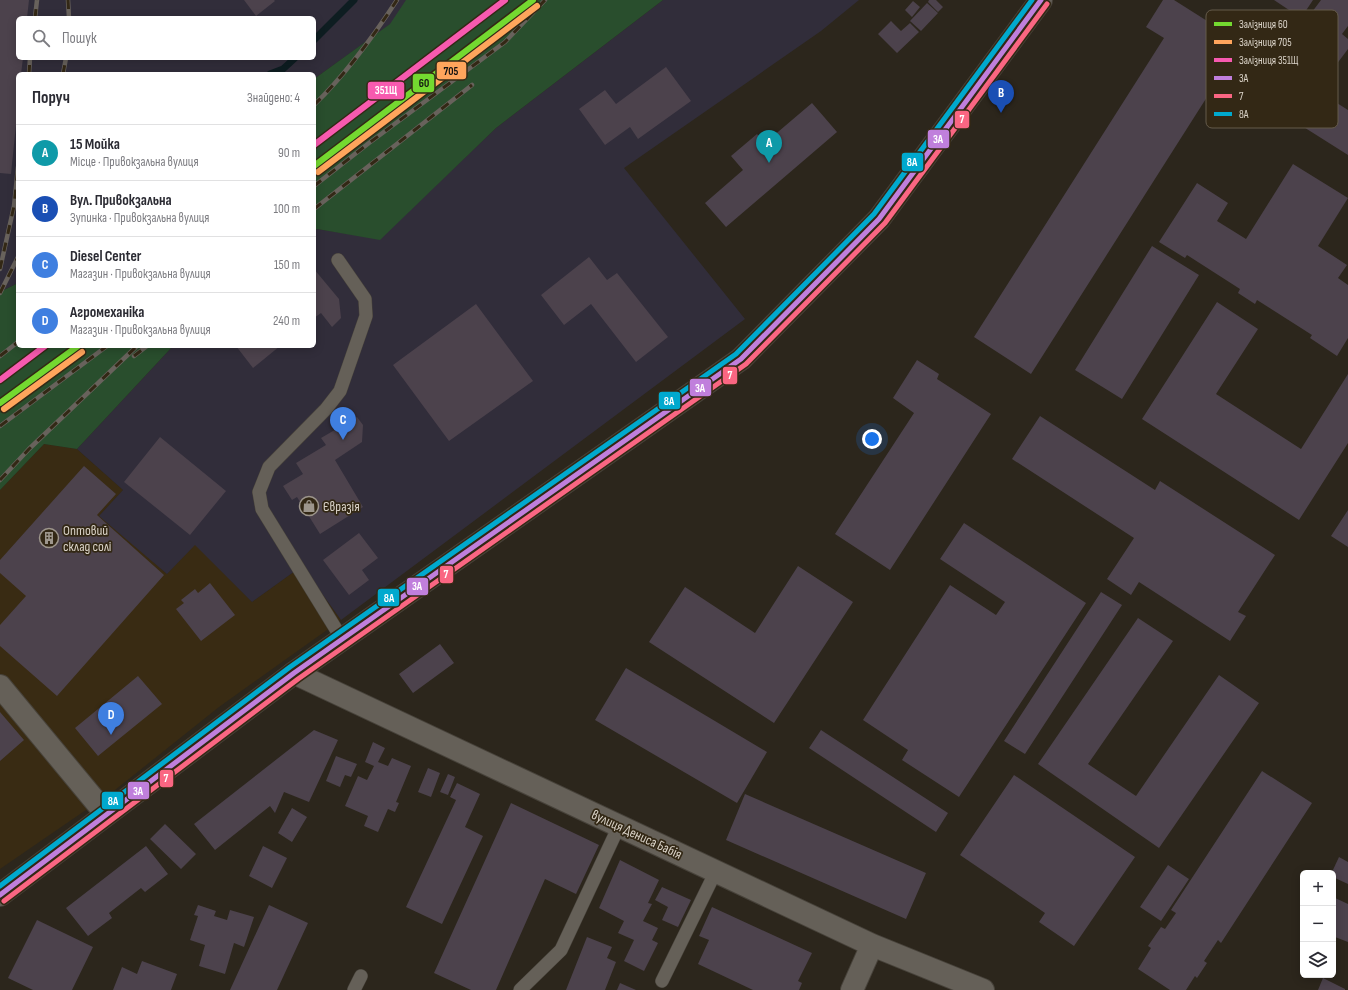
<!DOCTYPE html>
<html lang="uk">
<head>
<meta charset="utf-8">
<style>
  :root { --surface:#fff; --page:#f7f7f7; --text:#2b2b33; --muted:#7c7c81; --line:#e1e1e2; --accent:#5e5b5b }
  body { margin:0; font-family:"Sofia Sans Condensed",sans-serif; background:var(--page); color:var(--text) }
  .controls { position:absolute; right:12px; bottom:12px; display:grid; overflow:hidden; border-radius:6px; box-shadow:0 2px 10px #0003 }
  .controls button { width:36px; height:36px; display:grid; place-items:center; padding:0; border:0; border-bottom:1px solid var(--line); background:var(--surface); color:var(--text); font:20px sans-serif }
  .you { position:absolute; left:872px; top:439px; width:14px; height:14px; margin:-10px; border:3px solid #fff; border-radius:50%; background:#1a73e8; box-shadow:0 0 0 6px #1a73e833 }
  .badge { display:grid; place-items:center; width:26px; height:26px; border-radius:50%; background:var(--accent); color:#fff; font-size:13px; font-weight:700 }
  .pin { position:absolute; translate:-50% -33px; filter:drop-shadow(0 1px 2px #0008) }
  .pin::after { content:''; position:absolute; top:21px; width:14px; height:12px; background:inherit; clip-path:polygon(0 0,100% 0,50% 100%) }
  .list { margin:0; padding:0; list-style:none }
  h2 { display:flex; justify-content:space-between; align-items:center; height:52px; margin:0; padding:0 16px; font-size:17px }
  h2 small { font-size:13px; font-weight:400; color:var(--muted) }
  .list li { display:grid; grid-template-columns:26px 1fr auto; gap:12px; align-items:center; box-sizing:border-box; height:56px; padding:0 16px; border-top:1px solid var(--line) }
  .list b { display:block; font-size:15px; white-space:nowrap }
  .list p { margin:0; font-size:13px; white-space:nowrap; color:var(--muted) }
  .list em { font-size:13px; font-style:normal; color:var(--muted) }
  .icon { flex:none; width:22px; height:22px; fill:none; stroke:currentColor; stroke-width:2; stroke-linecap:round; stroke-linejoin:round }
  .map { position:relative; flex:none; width:1348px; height:990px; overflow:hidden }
  .search { position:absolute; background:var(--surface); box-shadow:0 2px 10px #0003; left:16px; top:16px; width:300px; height:44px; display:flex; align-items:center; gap:10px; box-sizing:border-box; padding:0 14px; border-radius:6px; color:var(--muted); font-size:15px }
  .panel { position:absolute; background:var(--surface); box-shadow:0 2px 10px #0003; left:16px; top:72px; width:300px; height:276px; border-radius:6px }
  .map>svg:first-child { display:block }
  .built { fill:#392b13 }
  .industrial { fill:#312d3a; fill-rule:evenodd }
  .green { fill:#294e2d }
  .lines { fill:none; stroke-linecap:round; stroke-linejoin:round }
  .stream { stroke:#0e1d21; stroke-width:7 }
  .building { fill:#4c424c }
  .service-casing { stroke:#47423a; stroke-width:14 }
  .minor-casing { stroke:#47423a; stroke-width:24 }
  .secondary-casing { stroke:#47423a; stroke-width:24 }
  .service { stroke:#656058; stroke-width:13 }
  .minor { stroke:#656058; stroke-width:22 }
  .secondary { stroke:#656058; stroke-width:22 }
  .rail-casing { stroke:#68625c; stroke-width:4.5 }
  .rail { stroke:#332815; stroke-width:3; stroke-dasharray:9; stroke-linecap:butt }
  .bus-1-casing { stroke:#332815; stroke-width:8 }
  .bus-2-casing { stroke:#332815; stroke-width:8 }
  .bus-3-casing { stroke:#332815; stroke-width:8 }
  .bus-1 { stroke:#c07fdc; stroke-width:5 }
  .bus-2 { stroke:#fa6682; stroke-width:5 }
  .bus-3 { stroke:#00a9ce; stroke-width:5 }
  .rail-1-casing { stroke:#332815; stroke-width:9 }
  .rail-2-casing { stroke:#332815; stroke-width:9 }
  .rail-3-casing { stroke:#332815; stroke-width:9 }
  .rail-1 { stroke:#74d930; stroke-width:6 }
  .rail-2 { stroke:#ffa55c; stroke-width:6 }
  .rail-3 { stroke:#f75aaf; stroke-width:6 }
  .labels { text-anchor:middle; stroke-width:3.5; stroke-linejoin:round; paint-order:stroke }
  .poi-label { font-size:14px; fill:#dad3c8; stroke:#332815; text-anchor:start }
  .street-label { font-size:14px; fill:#dad3c8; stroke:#332815 }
  .key { fill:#332815; stroke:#655b4b; stroke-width:1 }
  .key-label { font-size:11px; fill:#dad3c8 }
  .line-badge { stroke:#332815; stroke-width:1.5 }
  .badge-label { font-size:11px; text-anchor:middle; font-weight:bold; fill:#fff }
  .pale-badge-label { font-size:11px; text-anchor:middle; font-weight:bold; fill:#111 }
</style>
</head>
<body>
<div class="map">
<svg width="1348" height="990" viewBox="0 0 1348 990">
  <rect width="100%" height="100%" fill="#2c261c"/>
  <path class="built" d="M44 444 77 449 123 490 100 515 167 574 195 544 252 602 302 566 341 620 219 707 115 790 0 869V490Z"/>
  <path class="industrial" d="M0 0H424L314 79V74H18V283L0 292ZM18 18H314V58H18Z
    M663 0H859L821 31 624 168 745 319 341 620 302 566 252 602 195 545 167 574 99 516 123 490 77 449 173 346H314V231L317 229 380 239 496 128Z"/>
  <path class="green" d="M406 0H663L496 128 380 240 317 229 314 231V79L390 24Z
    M18 283V346H173L77 449 44 444 0 490V292Z"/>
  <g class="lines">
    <path class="stream" d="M314 40 354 0
      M270 74 283 69 295 58"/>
  </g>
  <path class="building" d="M0 0H29L27 18H18V58H23L21 74H18V105L11 174 0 173Z
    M244 0H274L275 1 256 16Z
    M929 0H936L943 7 938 12 928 2Z
    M1163 0H1174L1348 110V155L1221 75 1031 374 974 337 1164 38 1146 27Z
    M1274 0H1313L1301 18Z
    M1321 0H1348V26L1342 34 1348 39V49L1330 73 1321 67 1317 73 1287 52 1313 14 1312 12Z
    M913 1 920 7 912 17 905 10Z
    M927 3 938 13 921 31 910 21Z
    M891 21 901 31 910 23 919 32 897 53 878 34Z
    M666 67 691 101 638 139 630 127 605 145 579 109 605 90 616 104Z
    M812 103 837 132 726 227 705 203 743 170 731 156 757 134 765 143Z
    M1293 164 1348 198 1318 246 1347 265 1338 278 1348 285V338L1337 356 1310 338 1312 335 1257 300 1255 304 1238 293 1240 289 1187 255 1185 258 1159 242 1197 183 1228 203 1217 221 1246 239Z
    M1152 246 1199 275 1122 399 1075 370Z
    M589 257 607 280 617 273 668 337 636 362 591 304 564 325 541 295Z
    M314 269 339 299 341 318 332 327 321 313 314 318Z
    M1217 302 1258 329 1216 394 1301 449 1348 374V443L1299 520 1142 419Z
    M476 304 533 381 449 441 393 365Z
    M236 346H280L253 368Z
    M917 360 939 374 937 379 991 414 890 570 835 534 914 413 893 398Z
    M1040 416 1155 490 1160 481 1275 555 1238 612 1246 616 1230 641 1139 582 1131 595 1107 579 1134 538 1012 459Z
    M357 417 363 425 362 442 335 460 363 507 320 534 297 497 292 500 283 486 303 474 296 463 326 445 321 438Z
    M160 437 226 491 190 535 124 482Z
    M84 466 116 494 97 515 164 575 57 696 0 646V625L26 596 0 573V560Z
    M1348 510V547L1331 536Z
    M964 523 1086 603 959 797 902 760 908 750 863 720 950 585 996 615 1005 602 940 559Z
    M359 533 378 558 362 570 369 580 349 595 323 560Z
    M798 566 853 602 774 723 649 642 685 587 755 633Z
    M210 583 235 615 201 641 176 609 184 603 181 600 195 589 198 593Z
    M1101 592 1122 605 1025 754 1004 741Z
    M1138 618 1173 641 1088 764 1136 796 1219 675 1259 703 1159 848 1038 764Z
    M440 644 454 663 413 693 399 674Z
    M626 668 767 752 737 803 595 720Z
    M138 676 162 704 98 756 75 728Z
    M0 712 24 740 0 761Z
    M314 730 338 740 309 802 284 792 275 813 270 806 215 850 194 824Z
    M821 730 948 813 936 832 809 748Z
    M373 742 385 748 378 762 388 766 392 758 411 766 396 802 399 803 395 812 388 809 378 832 364 826 368 816 345 806 358 776 367 780 374 766 365 762Z
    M336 756 357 764 351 777 345 775 340 787 326 781Z
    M428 768 440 773 431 797 418 792Z
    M1262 771 1312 803 1221 943 1218 940 1204 961 1207 963 1197 978 1195 976 1186 990H1170L1138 969 1151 948 1148 946 1161 927 1165 929 1176 913 1171 910Z
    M448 774 455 777 448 795 440 792Z
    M1014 775 1135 857 1074 946 1039 922 1045 913 960 855Z
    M457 783 480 794 465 827 483 836 442 924 406 907 456 800 450 797Z
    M745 794 926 873 906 919 726 840Z
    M511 803 599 845 576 894 545 879 496 990H471L434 973Z
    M292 808 307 817 292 842 278 833Z
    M165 824 196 854 181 869 150 839Z
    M146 846 168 874 145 892 141 888 109 913 112 918 88 936 66 908Z
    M263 846 287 858 272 888 249 876Z
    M1339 857 1348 862V884L1335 878 1336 875 1332 872Z
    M620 860 659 880 648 903 652 904 643 921 658 928 652 940 658 943 644 971 624 961 634 940 618 933 624 921 599 908Z
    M1168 865 1189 879 1161 921 1140 907Z
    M662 887 691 900 678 927 662 920 668 907 655 900Z
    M1333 897 1348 904V942L1335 937 1336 934 1333 932Z
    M198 905 216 911 214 916 227 920 230 910 254 917 244 947 234 943 225 974 199 966 205 945 190 940 198 916 194 915Z
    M269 905 308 923 277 990H230Z
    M712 907 812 953 798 981 802 983 799 990H753L698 964 709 940 699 936Z
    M37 920 93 947 72 990H33L8 978Z
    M587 937 612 947 607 958 616 962 605 990H566Z
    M142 961 177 974 171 990H113L122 967 137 974Z
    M1323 978 1345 989V990H1318Z
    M620 983 636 990H617Z"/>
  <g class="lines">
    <g class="service-casing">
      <path id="service" d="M338 260 365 299 366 316 340 391 326 409 269 467 259 492 262 509 342 639
        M662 981 716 871
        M354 990 361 976
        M520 990 561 950 619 826"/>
    </g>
    <g class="minor-casing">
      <path id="minor" d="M294 673 872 945 983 990
        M0 686 106 814
        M852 990 872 945"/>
    </g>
    <g class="secondary-casing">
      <path id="secondary" d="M0 895 294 673 741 359 879 219 1041 0"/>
    </g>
    <use href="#service" class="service"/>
    <use href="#minor" class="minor"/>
    <use href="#secondary" class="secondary"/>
    <g class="rail-casing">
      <path id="rail" d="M68 0 69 18
        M35 18 37 0
        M29 74 30 58
        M63 74 66 58
        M314 105C346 74 373 37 397 0
        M314 186 369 143 505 42 545 0
        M314 209 472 85
        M0 269 14 206 18 167
        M0 293 18 257
        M0 356 18 342
        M134 356 147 346
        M0 426 107 346
        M0 480 29 449 137 346"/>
    </g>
    <use href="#rail" class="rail"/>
    <g class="bus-1-casing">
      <path id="bus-1" d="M0 895 294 673 741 359 879 219 1041 0"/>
    </g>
    <g class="bus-2-casing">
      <path id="bus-2" d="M4 901 298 679 746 364 885 223 1047 4"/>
    </g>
    <g class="bus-3-casing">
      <path id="bus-3" d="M0 886 290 667 736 354 874 214 1032 0"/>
    </g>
    <use href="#bus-1" class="bus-1"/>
    <use href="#bus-2" class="bus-2"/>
    <use href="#bus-3" class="bus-3"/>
    <g class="rail-1-casing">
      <path id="rail-1" d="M314 166 533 0
        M0 403 78 346"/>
    </g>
    <g class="rail-2-casing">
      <path id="rail-2" d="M318 172 537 6
        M4 409 82 352"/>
    </g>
    <g class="rail-3-casing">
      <path id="rail-3" d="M314 145 505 0
        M0 380 45 346"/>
    </g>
    <use href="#rail-1" class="rail-1"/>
    <use href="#rail-2" class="rail-2"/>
    <use href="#rail-3" class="rail-3"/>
  </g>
  <defs>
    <g id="shop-ring" transform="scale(1)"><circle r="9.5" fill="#332815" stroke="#9d968c" stroke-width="1.5"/><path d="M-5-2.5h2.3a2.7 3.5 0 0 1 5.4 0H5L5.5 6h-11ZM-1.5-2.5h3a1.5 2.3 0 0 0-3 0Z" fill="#9d968c"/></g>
    <g id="building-ring" transform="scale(1)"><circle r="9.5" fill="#332815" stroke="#9d968c" stroke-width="1.5"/><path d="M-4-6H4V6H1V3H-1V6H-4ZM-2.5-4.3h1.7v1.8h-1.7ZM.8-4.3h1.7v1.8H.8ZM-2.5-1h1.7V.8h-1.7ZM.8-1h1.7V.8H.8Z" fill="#9d968c"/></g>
  </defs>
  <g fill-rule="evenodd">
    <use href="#shop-ring" x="309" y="506"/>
    <use href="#building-ring" x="49" y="538"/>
  </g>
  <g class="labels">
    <g class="poi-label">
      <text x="323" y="511">Євразія</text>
      <text x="63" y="535">Оптовий<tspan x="63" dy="16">склад солі</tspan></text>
    </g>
    <g class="street-label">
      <text transform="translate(637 834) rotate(25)" y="5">вулиця Дениса Бабія</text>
    </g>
  </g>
  <rect x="1206" y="10" width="132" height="118" rx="6" class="key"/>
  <rect x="1214" y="22" width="18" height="4" fill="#74d930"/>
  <rect x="1214" y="40" width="18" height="4" fill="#ffa55c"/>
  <rect x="1214" y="58" width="18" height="4" fill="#f75aaf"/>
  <rect x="1214" y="76" width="18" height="4" fill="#c07fdc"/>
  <rect x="1214" y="94" width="18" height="4" fill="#fa6682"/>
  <rect x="1214" y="112" width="18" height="4" fill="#00a9ce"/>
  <g class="key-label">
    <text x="1239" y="28">Залізниця 60</text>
    <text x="1239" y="46">Залізниця 705</text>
    <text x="1239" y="64">Залізниця 351Щ</text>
    <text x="1239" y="82">3А</text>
    <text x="1239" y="100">7</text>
    <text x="1239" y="118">8А</text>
  </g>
  <g class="line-badge">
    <rect x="436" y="61" width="31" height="19" rx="4" fill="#ffa55c"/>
    <rect x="412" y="73" width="23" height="20" rx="4" fill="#74d930"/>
    <rect x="367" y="81" width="38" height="19" rx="4" fill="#f75aaf"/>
    <rect x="954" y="110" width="16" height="19" rx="4" fill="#fa6682"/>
    <rect x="927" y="129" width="23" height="20" rx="4" fill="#c07fdc"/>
    <rect x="901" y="152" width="23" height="20" rx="4" fill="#00a9ce"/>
    <rect x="722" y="366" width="16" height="19" rx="4" fill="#fa6682"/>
    <rect x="689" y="378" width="23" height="19" rx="4" fill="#c07fdc"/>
    <rect x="658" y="391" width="23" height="19" rx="4" fill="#00a9ce"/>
    <rect x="439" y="565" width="15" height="19" rx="4" fill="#fa6682"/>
    <rect x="406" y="577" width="23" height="19" rx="4" fill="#c07fdc"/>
    <rect x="377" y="588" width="23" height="19" rx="4" fill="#00a9ce"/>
    <rect x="159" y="769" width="15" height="19" rx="4" fill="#fa6682"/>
    <rect x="127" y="781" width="23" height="19" rx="4" fill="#c07fdc"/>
    <rect x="101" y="791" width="23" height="19" rx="4" fill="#00a9ce"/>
  </g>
  <g class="badge-label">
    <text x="386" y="94">351Щ</text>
    <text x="962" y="123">7</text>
    <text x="938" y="143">3А</text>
    <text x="912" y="166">8А</text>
    <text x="730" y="379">7</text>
    <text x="700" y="392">3А</text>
    <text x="669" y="405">8А</text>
    <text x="446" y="578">7</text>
    <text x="417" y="590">3А</text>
    <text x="389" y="602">8А</text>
    <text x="166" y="782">7</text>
    <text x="138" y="795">3А</text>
    <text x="113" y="805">8А</text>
  </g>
  <g class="pale-badge-label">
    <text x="451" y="75">705</text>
    <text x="424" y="87">60</text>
  </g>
</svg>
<div class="controls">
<button>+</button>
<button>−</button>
<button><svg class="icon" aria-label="layers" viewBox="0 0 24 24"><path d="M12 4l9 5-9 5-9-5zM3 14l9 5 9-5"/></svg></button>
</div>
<div class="you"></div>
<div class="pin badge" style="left:769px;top:163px;background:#0f9aa8">A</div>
<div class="pin badge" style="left:1001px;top:113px;background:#1a4fb4">B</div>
<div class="pin badge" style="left:343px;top:440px;background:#3f7fe0">C</div>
<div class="pin badge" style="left:111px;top:735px;background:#3f7fe0">D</div>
<div class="search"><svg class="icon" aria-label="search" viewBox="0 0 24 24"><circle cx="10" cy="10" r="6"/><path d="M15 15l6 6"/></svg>Пошук</div>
<section class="panel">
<h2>Поруч<small>Знайдено: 4</small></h2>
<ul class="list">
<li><span class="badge" style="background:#0f9aa8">A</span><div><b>15 Мойка</b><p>Місце · Привокзальна вулиця</p></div><em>90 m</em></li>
<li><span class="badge" style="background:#1a4fb4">B</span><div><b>Вул. Привокзальна</b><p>Зупинка · Привокзальна вулиця</p></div><em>100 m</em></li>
<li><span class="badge" style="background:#3f7fe0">C</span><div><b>Diesel Center</b><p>Магазин · Привокзальна вулиця</p></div><em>150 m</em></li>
<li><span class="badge" style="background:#3f7fe0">D</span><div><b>Агромеханіка</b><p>Магазин · Привокзальна вулиця</p></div><em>240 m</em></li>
</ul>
</section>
</div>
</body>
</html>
